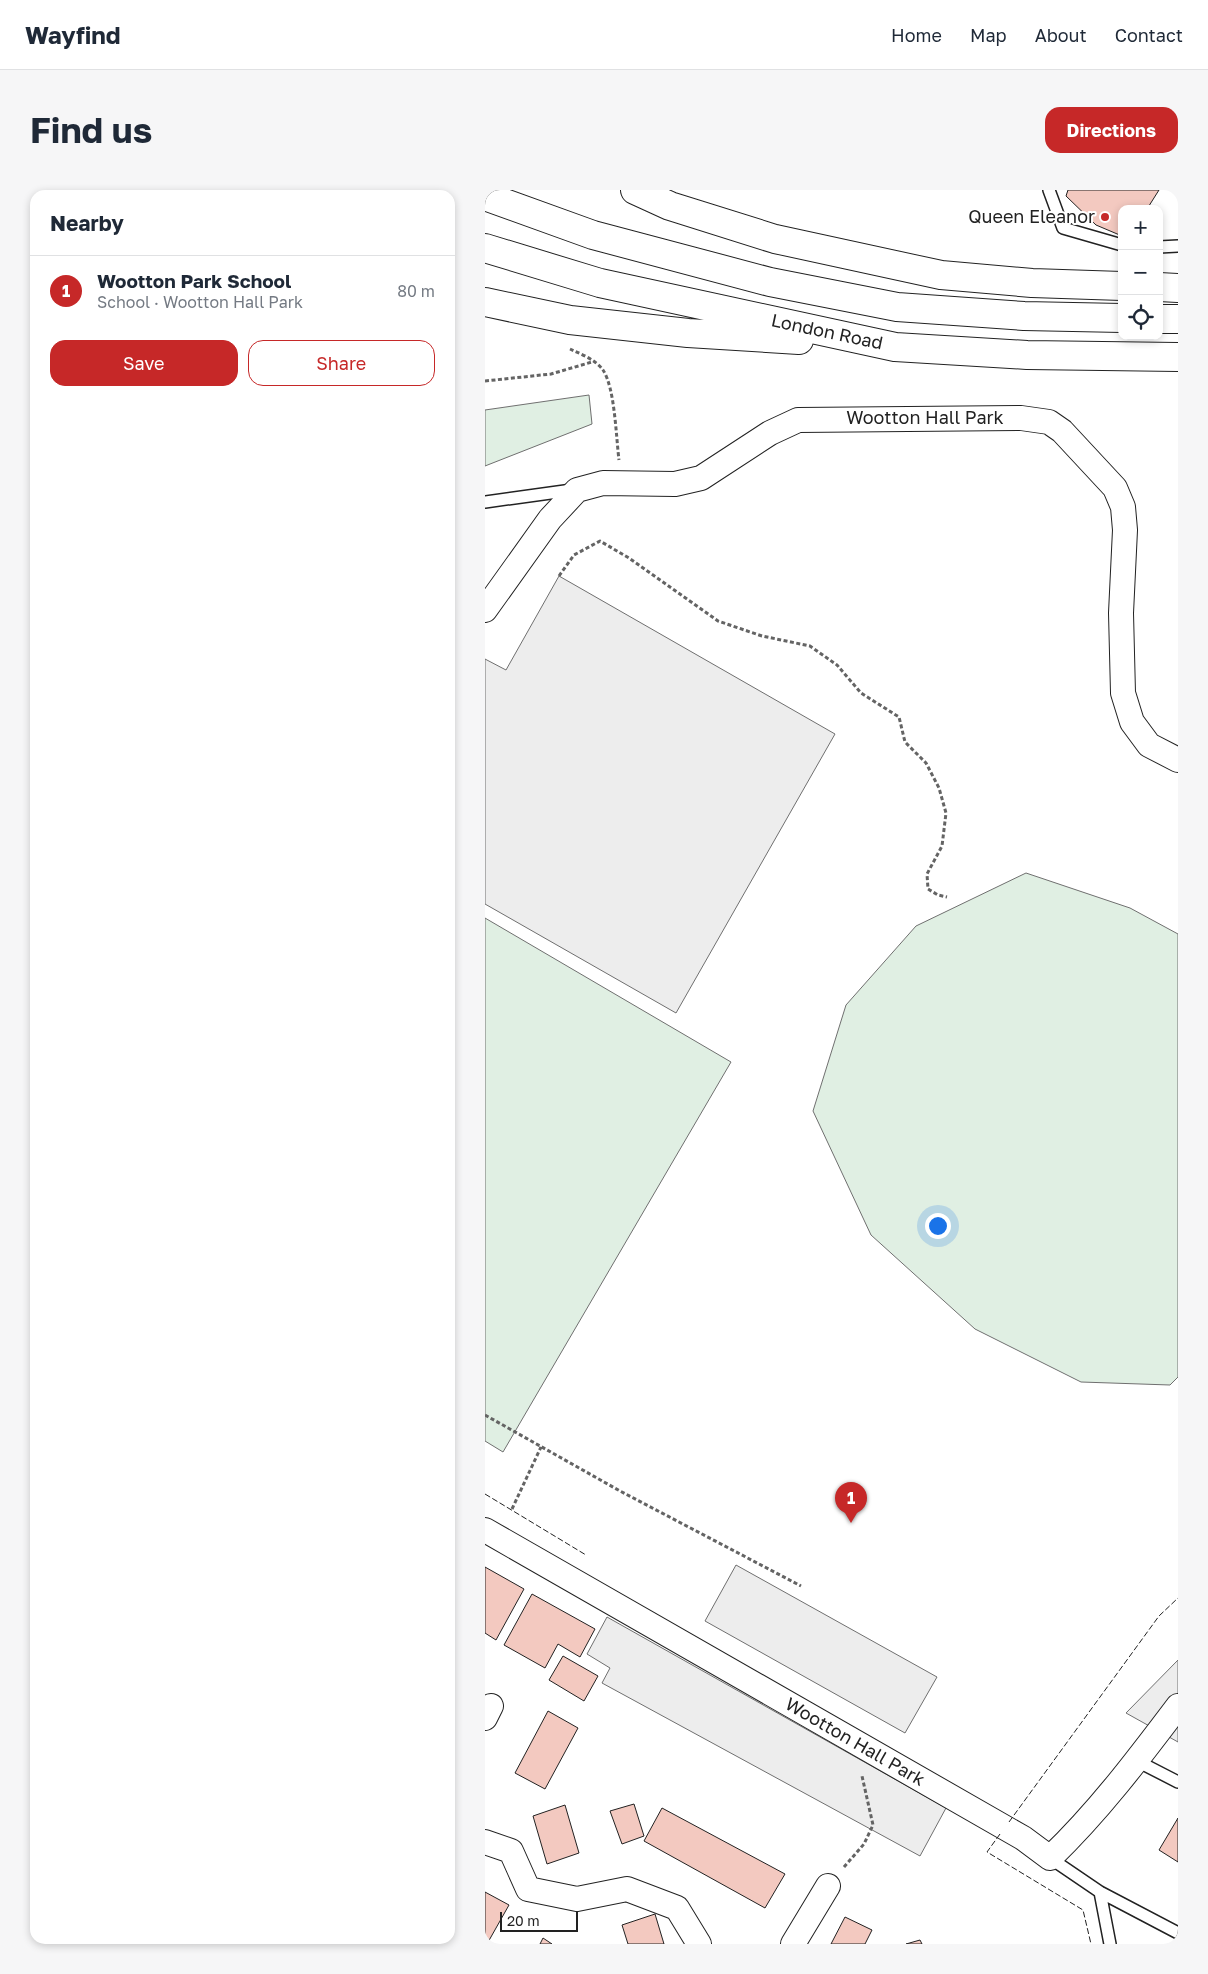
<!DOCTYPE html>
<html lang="en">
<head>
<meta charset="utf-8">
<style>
  :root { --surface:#fff; --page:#f6f6f7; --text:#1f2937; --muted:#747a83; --line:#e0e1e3; --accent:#c62828 }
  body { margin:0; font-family:"Golos Text",sans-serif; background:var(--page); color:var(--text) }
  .controls { position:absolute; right:15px; top:15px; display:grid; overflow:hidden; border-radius:10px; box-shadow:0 2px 8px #0003 }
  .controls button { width:45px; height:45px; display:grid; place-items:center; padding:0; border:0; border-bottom:1px solid var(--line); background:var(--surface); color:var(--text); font:25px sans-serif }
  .scale { position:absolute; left:15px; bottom:12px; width:78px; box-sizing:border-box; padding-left:5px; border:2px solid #222; border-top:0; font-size:14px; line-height:18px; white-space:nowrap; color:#222; -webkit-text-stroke:4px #fff; paint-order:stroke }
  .you { position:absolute; left:452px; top:1035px; width:18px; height:18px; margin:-12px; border:4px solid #fff; border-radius:50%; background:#1a73e8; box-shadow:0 0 0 8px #1a73e833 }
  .badge { display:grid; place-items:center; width:32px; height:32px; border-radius:50%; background:var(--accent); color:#fff; font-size:16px; font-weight:700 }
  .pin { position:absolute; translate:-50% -41px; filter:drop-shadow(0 1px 2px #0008) }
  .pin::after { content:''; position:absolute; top:26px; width:18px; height:15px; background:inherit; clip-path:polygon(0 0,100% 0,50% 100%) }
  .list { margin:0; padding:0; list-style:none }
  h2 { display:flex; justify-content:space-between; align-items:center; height:65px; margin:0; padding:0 20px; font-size:21px }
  h2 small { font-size:16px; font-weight:400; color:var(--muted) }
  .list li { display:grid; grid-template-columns:32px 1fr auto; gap:15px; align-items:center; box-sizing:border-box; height:70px; padding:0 20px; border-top:1px solid var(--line) }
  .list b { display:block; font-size:19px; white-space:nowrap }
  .list p { margin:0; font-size:16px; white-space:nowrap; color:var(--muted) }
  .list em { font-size:16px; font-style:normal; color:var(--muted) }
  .actions { display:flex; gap:10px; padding:15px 20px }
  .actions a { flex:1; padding:11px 0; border:1px solid var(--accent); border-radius:15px; text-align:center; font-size:18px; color:var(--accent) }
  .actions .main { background:var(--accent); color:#fff }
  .icon { flex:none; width:28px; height:28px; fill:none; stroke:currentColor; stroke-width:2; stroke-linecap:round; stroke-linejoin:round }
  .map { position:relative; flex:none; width:693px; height:1754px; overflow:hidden; border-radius:15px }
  header { display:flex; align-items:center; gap:30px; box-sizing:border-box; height:70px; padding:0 25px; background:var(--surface); border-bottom:1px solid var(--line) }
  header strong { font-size:24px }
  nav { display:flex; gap:28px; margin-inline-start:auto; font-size:18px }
  .intro { display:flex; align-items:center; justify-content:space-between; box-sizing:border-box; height:120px; padding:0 30px }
  h1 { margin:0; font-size:35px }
  .button { padding:12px 22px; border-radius:15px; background:var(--accent); color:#fff; font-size:18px; font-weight:700 }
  main { display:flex; gap:30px; padding:0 30px }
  aside { flex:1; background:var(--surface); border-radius:15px; box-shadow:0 2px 8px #0003 }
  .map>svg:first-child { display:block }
  .green { fill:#e0efe3; stroke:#6f6f6f }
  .parking { fill:#ededed; stroke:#6f6f6f }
  .building { fill:#f3c9c0; stroke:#222 }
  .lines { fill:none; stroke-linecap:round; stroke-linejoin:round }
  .service-casing { stroke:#222; stroke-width:14 }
  .minor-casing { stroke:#222; stroke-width:26 }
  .trunk-casing { stroke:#222; stroke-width:30 }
  .path { stroke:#646464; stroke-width:3; stroke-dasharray:4 2.5; stroke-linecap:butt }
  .service { stroke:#fff; stroke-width:11 }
  .minor { stroke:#fff; stroke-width:24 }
  .trunk { stroke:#fff; stroke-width:28 }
  .fence { stroke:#222; stroke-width:1; stroke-dasharray:6 2.5; stroke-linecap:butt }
  .poi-dot { fill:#c62828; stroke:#fff; stroke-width:2 }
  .labels { text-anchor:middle; stroke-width:4; stroke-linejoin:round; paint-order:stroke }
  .poi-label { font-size:18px; fill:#222; stroke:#fff; text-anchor:end }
  .street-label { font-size:18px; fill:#222; stroke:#fff }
</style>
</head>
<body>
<header>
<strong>Wayfind</strong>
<nav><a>Home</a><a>Map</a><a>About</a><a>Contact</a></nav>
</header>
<div class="intro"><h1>Find us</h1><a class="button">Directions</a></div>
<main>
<aside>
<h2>Nearby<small></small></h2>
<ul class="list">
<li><span class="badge">1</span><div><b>Wootton Park School</b><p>School · Wootton Hall Park</p></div><em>80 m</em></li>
</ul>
<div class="actions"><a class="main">Save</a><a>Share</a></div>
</aside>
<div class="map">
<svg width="693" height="1754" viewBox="0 0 693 1754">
  <rect width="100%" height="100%" fill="#fff"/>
  <path class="green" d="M104 205 107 234 0 276V220Z
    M541 683 645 718 693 744V1187L685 1195 596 1192 490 1139 386 1045 328 921 361 815 431 736Z
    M0 728 246 872 18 1262 0 1251Z"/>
  <path class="parking" d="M74 386 350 544 191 823 0 714V469L21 480Z
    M251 1375 452 1487 420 1543 220 1431Z
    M122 1427 461 1618 435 1666 117 1493 125 1478 102 1464Z
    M693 1470V1552L641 1523Z"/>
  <path class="building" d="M583 0H674L662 19H637V46L611 35 581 6Z
    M0 1377 39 1399 11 1450 0 1443Z
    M47 1404 110 1439 95 1467 73 1454 60 1478 19 1455Z
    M78 1466 113 1486 99 1511 64 1490Z
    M63 1521 93 1538 60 1599 30 1583Z
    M149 1614 159 1646 137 1654 125 1621Z
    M80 1615 94 1663 62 1674 48 1626Z
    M177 1618 300 1684 280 1718 159 1651Z
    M693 1628V1672L674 1660Z
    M0 1702 24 1715 2 1754H0Z
    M170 1724 179 1754H143L137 1735Z
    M360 1727 387 1740 380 1754H346Z
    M58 1748 67 1754H55Z
    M435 1750 437 1754H421Z"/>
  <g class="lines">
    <g class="service-casing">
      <path id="service" d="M564 0 578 38 637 55
        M674 57 693 56
        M0 312 87 300
        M652 1571 693 1592
        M565 1668 615 1702 693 1743
        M615 1702 625 1754"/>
    </g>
    <g class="minor-casing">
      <path id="minor" d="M0 420 65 329 92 300 118 293 190 294 216 288 285 243 313 230 536 228 564 232 577 241 630 298 638 317 640 340 636 423 638 503 647 532 664 555 693 570
        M0 1340 538 1648 565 1668C613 1622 653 1569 693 1516
        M0 1528 6 1516
        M0 1652 26 1661 43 1699 92 1709 142 1699 192 1718 214 1754
        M308 1754 343 1696"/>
    </g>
    <g class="trunk-casing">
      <path id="trunk" d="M150 0 185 16 290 49 456 85 547 93 637 96
        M0 6 108 45 285 92 412 117 539 126 637 128
        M0 58 115 93 410 157 542 165 693 167
        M674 97 693 98
        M0 112 85 130 203 143 314 150
        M674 129H693"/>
    </g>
    <path class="path" d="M85 159C96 164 111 170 118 180 130 198 131 247 134 270
      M0 191 66 184 107 172
      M74 386 89 365 115 351 144 368 233 431 277 446 325 456 352 475 376 503 414 527 420 552 441 573 454 598 461 623 457 656 442 684 443 699 453 705 462 707
      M0 1225 135 1301 316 1396
      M27 1319 56 1257
      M359 1677 379 1654 388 1635 377 1586"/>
    <use href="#service" class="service"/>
    <use href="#minor" class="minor"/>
    <use href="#trunk" class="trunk"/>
    <path class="fence" d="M0 1304 101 1365
      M524 1632 674 1426 693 1408
      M515 1644 502 1662 598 1720 606 1754"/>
  </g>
  <circle class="poi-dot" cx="620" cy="27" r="5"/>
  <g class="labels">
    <g class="poi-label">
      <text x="610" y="33">Queen Eleanor</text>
    </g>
    <g class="street-label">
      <text transform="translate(342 142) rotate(12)" y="6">London Road</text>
      <text x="440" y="234">Wootton Hall Park</text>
      <text transform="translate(370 1552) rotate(30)" y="6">Wootton Hall Park</text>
    </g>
  </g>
</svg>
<div class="controls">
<button>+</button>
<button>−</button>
<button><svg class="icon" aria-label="locate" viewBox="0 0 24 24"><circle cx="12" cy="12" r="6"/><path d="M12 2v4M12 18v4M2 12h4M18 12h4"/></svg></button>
</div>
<div class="scale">20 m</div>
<div class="you"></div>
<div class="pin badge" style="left:366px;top:1333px">1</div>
</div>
</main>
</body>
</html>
